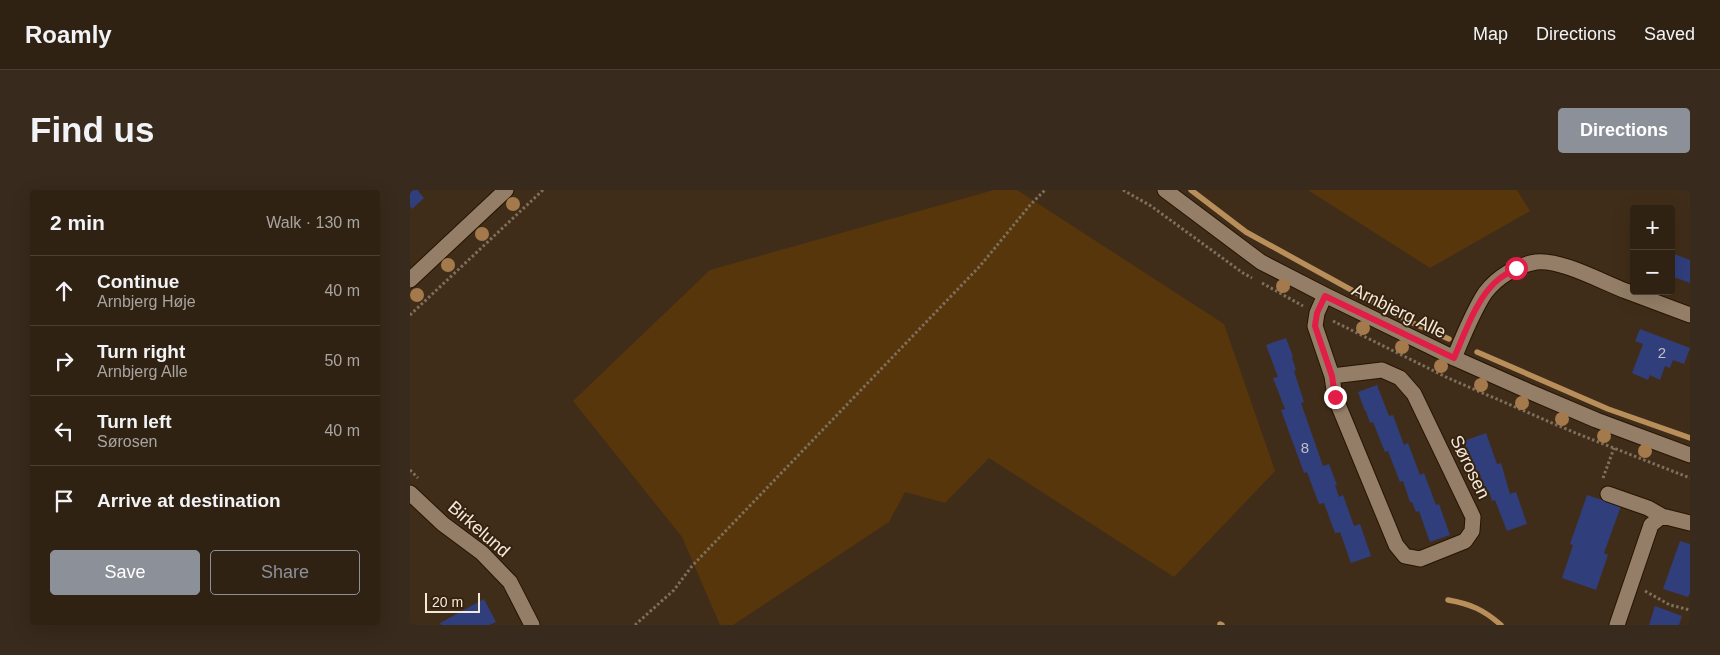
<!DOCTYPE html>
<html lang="en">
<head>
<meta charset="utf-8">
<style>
  :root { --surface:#302213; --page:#382a1c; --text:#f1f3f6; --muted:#a8a4a0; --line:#4b3f33; --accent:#8c9099 }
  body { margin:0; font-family:Arial,sans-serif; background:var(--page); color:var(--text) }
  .controls { position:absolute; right:15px; top:15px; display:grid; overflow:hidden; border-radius:5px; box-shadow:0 5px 20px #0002 }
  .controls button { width:45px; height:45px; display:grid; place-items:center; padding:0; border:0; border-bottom:1px solid var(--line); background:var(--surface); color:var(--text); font:25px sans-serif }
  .scale { position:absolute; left:15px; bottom:12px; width:55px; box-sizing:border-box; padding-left:5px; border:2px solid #f4e8db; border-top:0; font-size:14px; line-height:18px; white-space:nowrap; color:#f4e8db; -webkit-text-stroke:4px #36230f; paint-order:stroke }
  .stop { position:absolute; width:15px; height:15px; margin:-11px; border:4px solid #e11d48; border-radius:50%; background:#fff }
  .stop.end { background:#e11d48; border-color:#fff; box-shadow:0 1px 5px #0008 }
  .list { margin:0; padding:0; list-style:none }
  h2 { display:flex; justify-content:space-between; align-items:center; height:65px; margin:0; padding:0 20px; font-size:21px }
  h2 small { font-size:16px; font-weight:400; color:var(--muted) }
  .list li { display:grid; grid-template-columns:32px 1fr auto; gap:15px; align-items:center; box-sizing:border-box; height:70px; padding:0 20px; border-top:1px solid var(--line) }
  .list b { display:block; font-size:19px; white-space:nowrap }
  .list p { margin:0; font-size:16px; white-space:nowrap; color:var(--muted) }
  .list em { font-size:16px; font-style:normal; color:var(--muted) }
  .actions { display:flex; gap:10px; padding:15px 20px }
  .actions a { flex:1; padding:11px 0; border:1px solid var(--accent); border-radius:5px; text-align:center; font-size:18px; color:var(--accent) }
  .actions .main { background:var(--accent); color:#fff }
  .icon { flex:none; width:28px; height:28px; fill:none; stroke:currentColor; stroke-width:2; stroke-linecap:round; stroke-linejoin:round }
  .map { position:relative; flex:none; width:1280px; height:435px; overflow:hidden; border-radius:5px }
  header { display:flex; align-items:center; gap:30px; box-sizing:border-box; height:70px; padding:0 25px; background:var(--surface); border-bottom:1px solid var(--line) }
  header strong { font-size:24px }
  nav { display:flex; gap:28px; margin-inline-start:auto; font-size:18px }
  .intro { display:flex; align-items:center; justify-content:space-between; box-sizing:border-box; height:120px; padding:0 30px }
  h1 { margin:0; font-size:35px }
  .button { padding:12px 22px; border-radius:5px; background:var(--accent); color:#fff; font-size:18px; font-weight:700 }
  main { display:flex; gap:30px; padding:0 30px }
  aside { flex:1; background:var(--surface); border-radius:5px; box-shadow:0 5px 20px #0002 }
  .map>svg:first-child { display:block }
  .green { fill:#57360b }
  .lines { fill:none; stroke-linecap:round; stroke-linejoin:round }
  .stream { stroke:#b88e5b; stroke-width:5.5 }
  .building { fill:#303e7c }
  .minor-casing { stroke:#261502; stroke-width:17 }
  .path { stroke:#7f6f5d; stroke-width:3; stroke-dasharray:2.5 2.5; stroke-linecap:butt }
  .minor { stroke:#947e67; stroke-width:15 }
  .tree { fill:#a47a4c }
  .route { stroke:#e11d48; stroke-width:6 }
  .labels { text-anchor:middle; stroke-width:4; stroke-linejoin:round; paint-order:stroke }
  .number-label { font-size:15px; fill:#c3bec3 }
  .street-label { font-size:18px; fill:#f4e8db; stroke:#36230f }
</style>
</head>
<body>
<header>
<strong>Roamly</strong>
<nav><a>Map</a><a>Directions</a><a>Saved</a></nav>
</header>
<div class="intro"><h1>Find us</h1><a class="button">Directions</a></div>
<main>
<aside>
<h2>2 min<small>Walk · 130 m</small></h2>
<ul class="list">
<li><svg class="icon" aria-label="ahead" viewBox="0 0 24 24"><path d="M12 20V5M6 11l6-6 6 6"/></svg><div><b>Continue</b><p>Arnbjerg Høje</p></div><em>40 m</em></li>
<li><svg class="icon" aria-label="right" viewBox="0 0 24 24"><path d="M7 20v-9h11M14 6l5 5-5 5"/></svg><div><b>Turn right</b><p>Arnbjerg Alle</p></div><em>50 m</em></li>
<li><svg class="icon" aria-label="left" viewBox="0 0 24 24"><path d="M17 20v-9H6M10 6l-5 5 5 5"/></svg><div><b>Turn left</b><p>Sørosen</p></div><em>40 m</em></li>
<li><svg class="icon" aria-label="arrive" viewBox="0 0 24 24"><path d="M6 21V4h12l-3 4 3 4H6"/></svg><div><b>Arrive at destination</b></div></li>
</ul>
<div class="actions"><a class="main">Save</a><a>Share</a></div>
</aside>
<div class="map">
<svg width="1280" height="435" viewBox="0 0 1280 435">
  <rect width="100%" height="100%" fill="#402d19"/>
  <path class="green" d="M584 0H607L814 134 865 281 764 387 579 268 535 313 495 302 479 332 323 435H310L272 347 163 211 300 80Z
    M898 0H1107L1120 21 1020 78Z"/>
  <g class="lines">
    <path class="stream" d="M781 0 836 42 996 130 1039 149
      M1067 162 1198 219 1280 248
      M1038 410C1061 414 1074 420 1091 435
      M810 434 812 435"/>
  </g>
  <path class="building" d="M0 0H9L8 1 14 8 2 19 0 16Z
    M1264 64 1280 70V93L1261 86 1263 79H1261V70Z
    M1230 139 1280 158 1274 174 1263 170 1260 178 1255 176 1250 190 1240 185 1238 190 1222 183 1233 154 1225 151Z
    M876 148 883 167 882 168 886 180 884 181 894 212 891 213 913 276 919 274 927 295H925L929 307 933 305 944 336 950 334 961 366 941 373 930 342 925 343 914 313 909 314 897 282 894 283 871 220 875 219 863 188 868 187 856 155Z
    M967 195 979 226 983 225 994 255 998 253 1010 285 1014 283 1026 315 1029 314 1040 345 1020 352 1009 321 1006 322 1002 312H1000L993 291 990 292 978 261 975 262 963 232 960 233 956 221H955L948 202Z
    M1076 243 1087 274 1091 273 1100 304 1106 302 1117 334 1097 341 1085 310 1082 311 1079 301 1076 302 1069 281 1066 282 1063 271H1061L1054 251Z
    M1177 305 1211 316 1194 363 1198 365 1186 400 1152 388 1163 355 1160 354Z
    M1270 351 1280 354V403L1278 407 1253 399Z
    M74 409 86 432 79 435H31L30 433Z
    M1245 416 1272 426 1269 435H1239Z"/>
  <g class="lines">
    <g class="minor-casing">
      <path id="minor" d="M755 0 851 72 915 105 1044 168 1118 201 1186 230 1280 265
        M0 90 96 0
        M915 105 907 123 905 136 922 186 925 207 986 355 995 366 1010 369 1055 351 1062 341 1063 327 1004 204 990 188 972 180 922 186
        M1044 168C1053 147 1062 123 1075 103 1087 87 1107 75 1126 72 1151 69 1192 92 1216 101 1237 109 1259 117 1280 125
        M0 303 33 334 72 363 100 392 122 435
        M1198 304 1238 318 1252 326
        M1207 435 1241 335 1252 326 1280 333"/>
    </g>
    <path class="path" d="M713 0 741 16 833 83 842 88
      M852 93 893 116
      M0 125 133 0
      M923 131 1038 188 1163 242 1280 288
      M0 280 8 288
      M1193 288 1204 258
      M1235 401 1260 415 1280 420
      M225 435 264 400 282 376 570 76 621 14 635 0"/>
    <use href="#minor" class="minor"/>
  </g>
  <g class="tree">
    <circle cx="103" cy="14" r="7"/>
    <circle cx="72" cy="44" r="7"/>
    <circle cx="38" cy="75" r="7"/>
    <circle cx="873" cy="96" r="7"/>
    <circle cx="7" cy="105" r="7"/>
    <circle cx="953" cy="138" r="7"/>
    <circle cx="992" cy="157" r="7"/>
    <circle cx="1031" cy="176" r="7"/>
    <circle cx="1071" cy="195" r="7"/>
    <circle cx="1112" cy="213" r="7"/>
    <circle cx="1152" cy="229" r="7"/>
    <circle cx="1194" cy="246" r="7"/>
    <circle cx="1235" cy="261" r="7"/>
  </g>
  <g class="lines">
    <path class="route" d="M925 207 922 186 905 136 907 123 915 106 1044 168C1055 143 1067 106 1089 89 1094 85 1100 82 1106 78"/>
  </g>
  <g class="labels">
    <g class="number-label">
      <text x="1252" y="168">2</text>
      <text x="895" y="263">8</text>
    </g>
    <g class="street-label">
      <text transform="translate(989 121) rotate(26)" y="6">Arnbjerg Alle</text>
      <text transform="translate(1060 277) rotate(64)" y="6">Sørosen</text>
      <text transform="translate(69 339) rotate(41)" y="6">Birkelund</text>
    </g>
  </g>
</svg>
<div class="controls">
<button>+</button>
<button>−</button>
</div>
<div class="scale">20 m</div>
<div class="stop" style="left:1106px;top:78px"></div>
<div class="stop end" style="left:925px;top:207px"></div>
</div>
</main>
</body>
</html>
